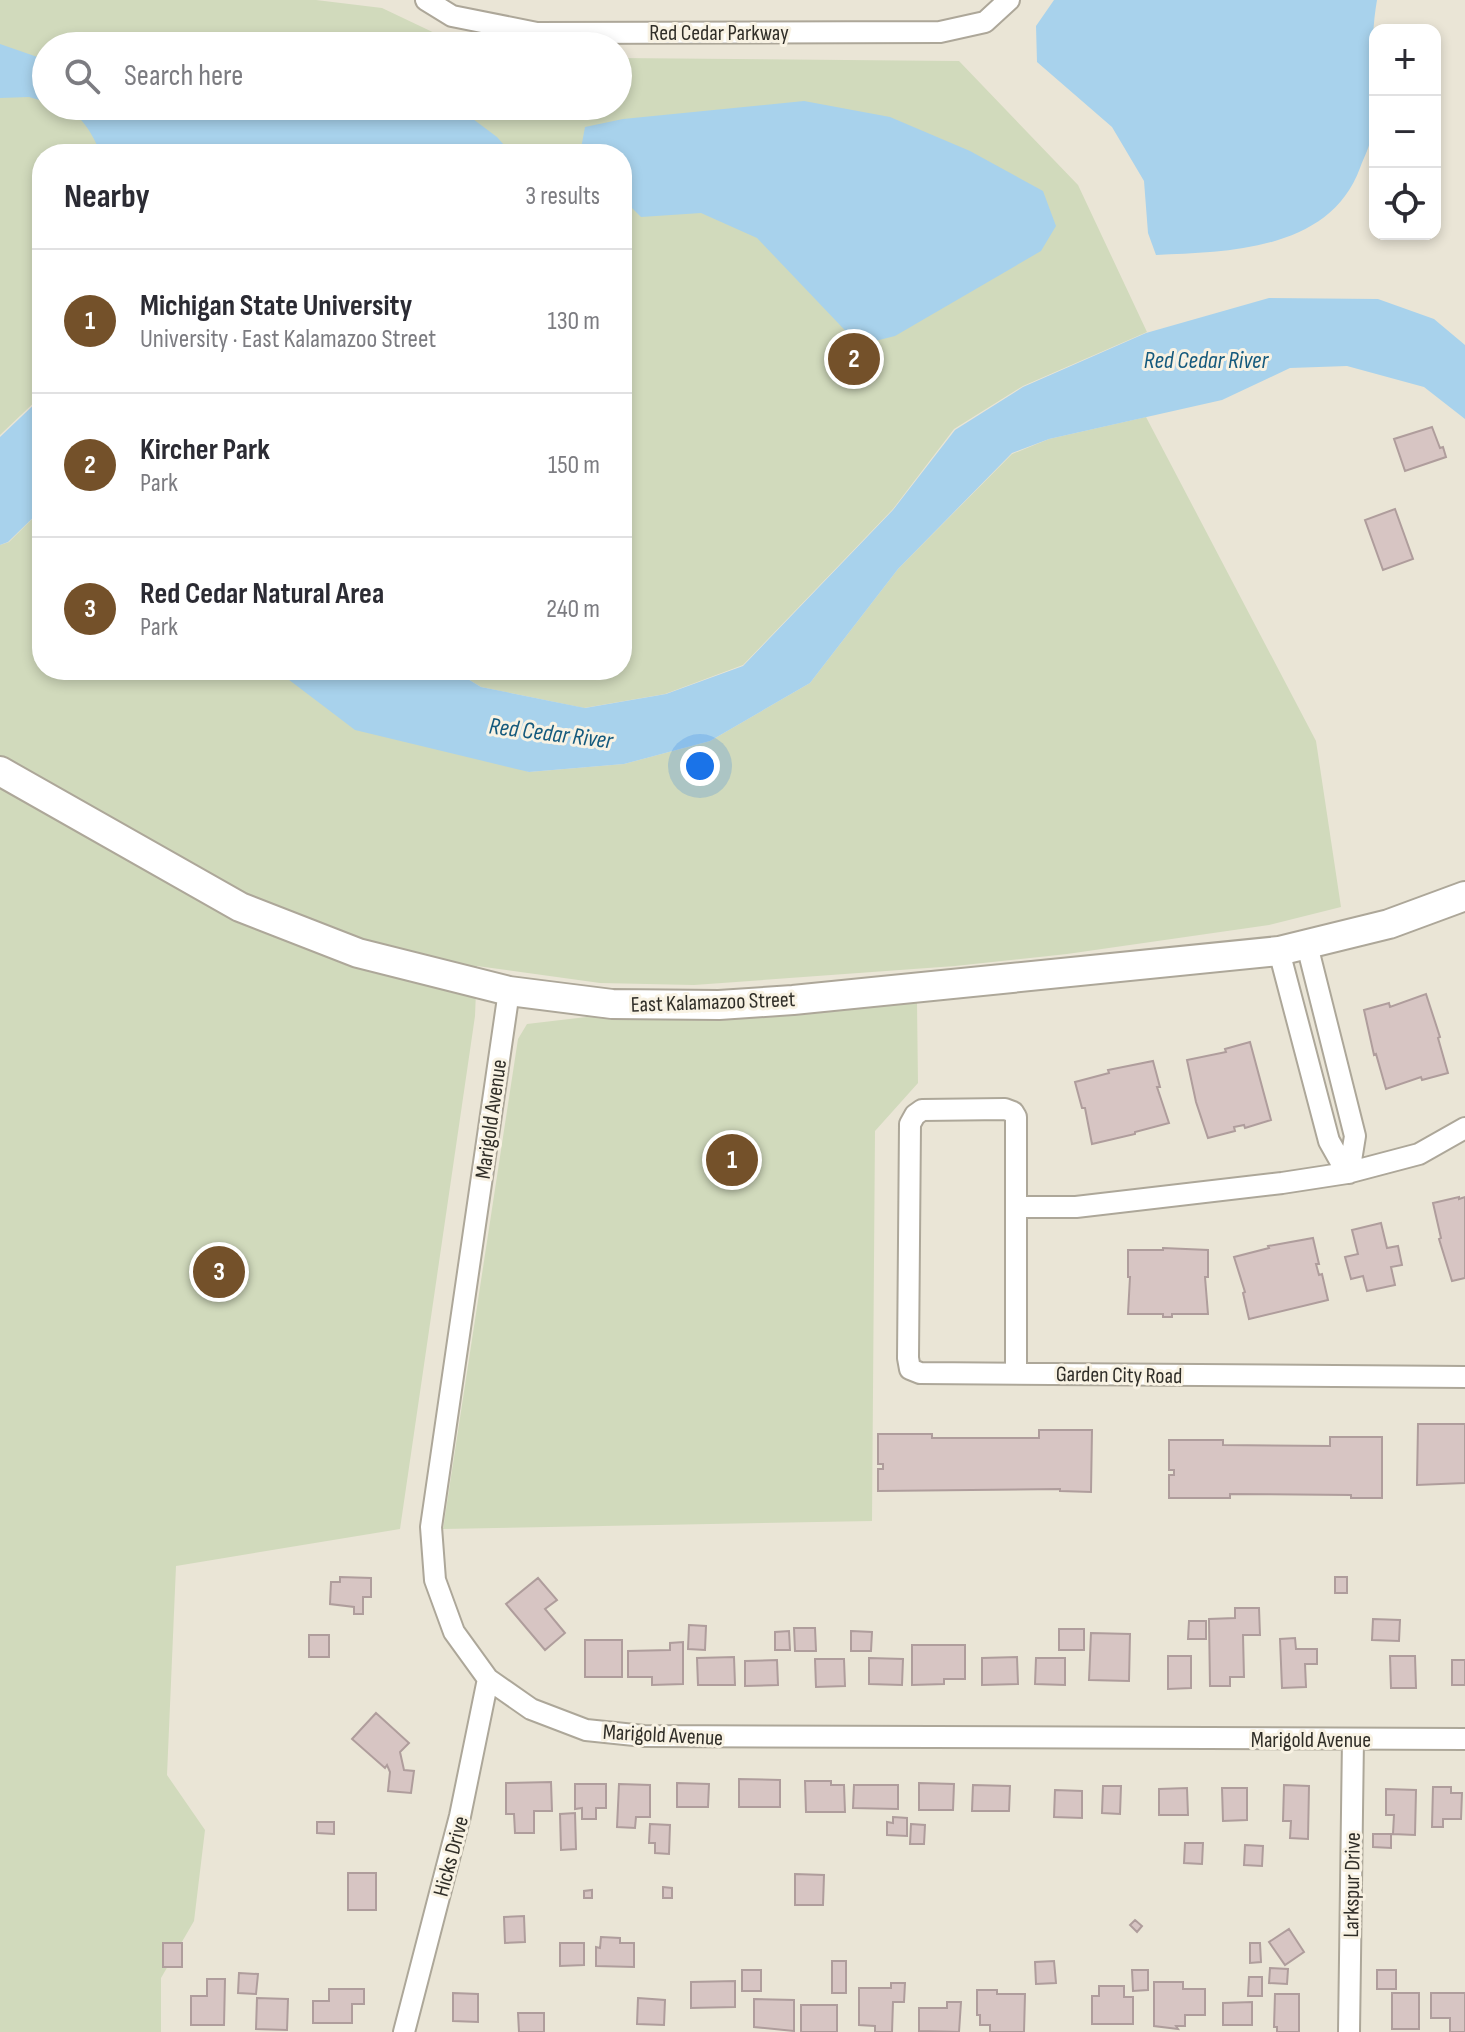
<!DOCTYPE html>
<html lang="en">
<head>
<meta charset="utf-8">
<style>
  :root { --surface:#fff; --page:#f7f7f7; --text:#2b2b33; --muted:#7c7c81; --line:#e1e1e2; --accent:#74512a }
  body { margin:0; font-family:"Sofia Sans Condensed",sans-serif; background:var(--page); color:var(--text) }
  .controls { position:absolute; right:24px; top:24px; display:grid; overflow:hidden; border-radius:16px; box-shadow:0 4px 12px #0003 }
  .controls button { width:72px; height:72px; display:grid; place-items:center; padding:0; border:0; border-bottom:2px solid var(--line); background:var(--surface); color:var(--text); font:40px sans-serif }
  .you { position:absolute; left:700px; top:766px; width:28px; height:28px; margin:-20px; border:6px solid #fff; border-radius:50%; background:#1a73e8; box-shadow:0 0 0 12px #1a73e833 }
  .badge { display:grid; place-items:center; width:52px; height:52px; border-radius:50%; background:var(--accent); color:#fff; font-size:26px; font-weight:700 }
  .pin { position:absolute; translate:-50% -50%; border:4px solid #fff; box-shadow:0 2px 8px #0006 }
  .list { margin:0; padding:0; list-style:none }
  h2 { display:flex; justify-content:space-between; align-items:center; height:104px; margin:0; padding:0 32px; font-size:34px }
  h2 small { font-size:26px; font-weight:400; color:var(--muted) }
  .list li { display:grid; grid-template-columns:52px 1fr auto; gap:24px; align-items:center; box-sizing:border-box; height:144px; padding:0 32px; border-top:2px solid var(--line) }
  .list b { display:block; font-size:30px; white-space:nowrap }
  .list p { margin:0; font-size:26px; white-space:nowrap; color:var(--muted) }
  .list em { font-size:26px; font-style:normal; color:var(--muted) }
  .icon { flex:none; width:44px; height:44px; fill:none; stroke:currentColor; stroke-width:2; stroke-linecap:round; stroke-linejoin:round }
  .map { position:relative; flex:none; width:1465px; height:2032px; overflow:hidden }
  .search { position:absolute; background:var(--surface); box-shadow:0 4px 12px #0003; left:32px; top:32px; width:600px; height:88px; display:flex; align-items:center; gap:20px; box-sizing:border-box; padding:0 28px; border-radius:44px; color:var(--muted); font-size:30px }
  .panel { position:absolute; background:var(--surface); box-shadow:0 4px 12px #0003; left:32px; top:144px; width:600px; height:536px; border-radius:32px }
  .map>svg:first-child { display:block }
  .green { fill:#d1dabc }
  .water { fill:#a8d2ec }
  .building { fill:#d7c5c3; stroke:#af9d9c; stroke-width:2 }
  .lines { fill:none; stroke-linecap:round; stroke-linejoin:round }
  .street-casing { stroke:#ada799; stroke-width:24 }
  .secondary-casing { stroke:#ada799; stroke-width:32 }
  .street { stroke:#fff; stroke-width:20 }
  .secondary { stroke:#fff; stroke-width:28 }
  .labels { text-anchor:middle; stroke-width:6; stroke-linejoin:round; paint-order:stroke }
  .street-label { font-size:22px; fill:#302e28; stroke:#f8f2e3 }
  .water-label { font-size:24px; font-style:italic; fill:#155a7d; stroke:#f8f2e3 }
</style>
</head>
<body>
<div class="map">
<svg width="1465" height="2032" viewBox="0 0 1465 2032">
  <rect width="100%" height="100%" fill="#eae5d6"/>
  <path class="green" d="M0 0H316L382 8 462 46H46V106H618V58L959 61 1078 185 1147 332 1023 386 954 429 893 509 743 665 665 694 584 708 481 687 453 670H622V154H42V395L0 435Z
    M1146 417 1316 741 1341 907 1269 925 1067 954 955 966 694 985 600 983 477 966 475 1016 400 1529 176 1566 167 1775 205 1830 194 1921 161 1978V2032H0V545L9 542 42 509V670H276L529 772 624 764 710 741 810 683 898 569 1012 454 1049 439Z
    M917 1003 918 1083 875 1131 872 1521 443 1529 518 1039 527 1024 595 1016 762 1018Z"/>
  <path class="water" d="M1054 0H1377C1369 45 1375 89 1371 134 1371 145 1364 157 1360 168 1330 250 1230 252 1156 255L1148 233 1144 181 1112 127 1037 62 1036 26Z
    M0 44 46 60V102L29 97 0 98Z
    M804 101 890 117 970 151 1043 191 1056 226 1041 251 895 336 859 345 757 238 701 213 641 217 622 198V154H580L585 127 623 119Z
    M60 106H432L469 116 497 137 512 154H261L205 150 177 154H101C93 135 81 112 60 106Z
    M1269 298 1378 299 1434 319 1465 345V419L1424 387 1347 366 1290 368 1222 400 1049 439 1012 453 898 569 810 683 710 741 624 764 529 772 355 730 276 670H453L481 687 585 708 666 694 743 666 893 510 955 430 1023 387 1146 333Z
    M42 397V509L8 542 0 545V437Z"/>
  <path class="building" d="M1432 427 1440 448 1443 447 1446 457 1405 471 1394 439Z
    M1395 509 1413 559 1383 570 1365 520Z
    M1426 994 1440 1037 1438 1038 1448 1073 1422 1080 1421 1077 1386 1089 1376 1054 1374 1055 1364 1010 1389 1003 1390 1007Z
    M1250 1042 1271 1120 1245 1128 1244 1125 1234 1127 1235 1131 1208 1138 1196 1102 1187 1060 1226 1052 1225 1049Z
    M1153 1061 1160 1087H1157L1169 1123 1135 1132V1134L1092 1144 1085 1108H1082L1075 1082 1109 1073 1108 1070Z
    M1459 1197V1199L1465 1197V1278L1452 1281 1439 1239 1441 1238 1433 1203Z
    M1381 1223 1387 1248 1398 1246 1402 1265 1391 1267 1395 1285 1367 1291 1363 1276 1351 1279 1345 1257 1358 1254 1352 1230Z
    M1313 1238 1319 1264H1316L1319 1275 1322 1274 1328 1300 1249 1319 1243 1293 1245 1292 1234 1257 1269 1248 1268 1246Z
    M1163 1248 1208 1250V1277H1205L1208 1314H1172V1317H1163V1314H1128L1130 1277H1128V1250H1163Z
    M1418 1424H1465V1483L1417 1485Z
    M1039 1430H1092L1091 1492 1060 1491V1489L878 1491V1469H883V1464H878V1434H932V1438H1039Z
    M1330 1437H1382V1498H1351V1495L1230 1494V1498H1169V1475H1174V1470H1169V1440H1223V1445L1330 1446Z
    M340 1577 371 1578V1597H363V1614H354V1607L330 1604 331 1582H340Z
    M1335 1577H1347V1593H1335Z
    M538 1578 557 1600 545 1609 565 1633 545 1650 506 1604Z
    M1235 1608H1259L1260 1635H1243L1244 1677H1230V1686H1210L1209 1619 1235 1618Z
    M1373 1619 1400 1620 1399 1641 1372 1640Z
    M1189 1621H1206V1639H1188Z
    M689 1625 706 1626 705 1650 688 1649Z
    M794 1628H815L816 1651H795Z
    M1059 1629H1084V1650H1059Z
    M789 1631 790 1650H775V1632Z
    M851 1631 872 1632 871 1651H851Z
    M1091 1633 1130 1634 1129 1681 1089 1680Z
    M309 1635H329V1657H309Z
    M1295 1638 1296 1649H1317V1664H1305L1306 1687 1282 1688 1280 1639Z
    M585 1640H622V1677H585Z
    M683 1642V1684L652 1685V1677H628V1651L670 1650V1643Z
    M912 1645H965V1679H944V1684L912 1685Z
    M1168 1656H1191V1688L1168 1689Z
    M1390 1656H1415L1416 1688H1391Z
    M734 1657 735 1685H698L697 1658Z
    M1017 1657 1018 1684 982 1685V1658Z
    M869 1658 903 1659 902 1685 869 1684Z
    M1036 1658H1065V1685L1035 1684Z
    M815 1659H844L845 1686 816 1687Z
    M777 1660 778 1685 745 1686V1661Z
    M1452 1660H1465V1685H1452Z
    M376 1713 409 1743 400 1752 404 1770 414 1771 411 1793 388 1791 390 1772 387 1765 385 1768 352 1739Z
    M739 1779 780 1780V1807H739Z
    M805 1781H831V1785H844L845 1812H806Z
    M551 1782 552 1811H534V1833H515L514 1814H506V1783Z
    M677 1783 709 1784 708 1807H677Z
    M919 1783 954 1784 953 1810H919Z
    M575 1784H606V1808H596V1819H582V1808L575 1809Z
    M619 1784 650 1785V1817H636L635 1828 617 1827Z
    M854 1785H898V1809L853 1808Z
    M973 1785 1010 1786 1009 1811H972Z
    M1284 1785 1309 1786 1308 1839 1290 1838 1291 1821H1283Z
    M1103 1786H1121L1120 1814 1102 1813Z
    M1433 1787H1451V1793H1462L1461 1819H1443V1827H1432Z
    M1187 1788 1188 1815H1159V1789Z
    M1222 1788H1247V1820L1223 1821Z
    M1386 1789 1416 1790 1415 1835 1393 1834 1394 1815H1386Z
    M1055 1790 1082 1791V1818L1054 1817Z
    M575 1813 576 1849 561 1850 560 1814Z
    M893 1817 907 1818V1836L887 1835V1822L893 1823Z
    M317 1822H334V1834L317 1833Z
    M650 1824 670 1825 669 1854 655 1853V1843H649Z
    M911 1824 925 1825 924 1844H910Z
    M1373 1834H1391V1848L1373 1847Z
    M1185 1843H1203L1202 1864 1184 1863Z
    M1245 1845 1263 1846 1262 1866 1244 1865Z
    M348 1873H376V1910H348Z
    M795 1874 824 1875 823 1905H795Z
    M663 1887 672 1888V1898H663Z
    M592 1890V1898H584V1891Z
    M524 1916 525 1942 505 1943 504 1917Z
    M1135 1920 1142 1926 1137 1932 1130 1925Z
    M1289 1929 1304 1952 1285 1965 1269 1942Z
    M601 1937 620 1938V1943H634V1967L596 1966V1947L600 1948Z
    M163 1943H182V1967H163Z
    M560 1943H584V1965L560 1966Z
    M1250 1943H1260L1261 1962 1250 1963Z
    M832 1961H846V1993H832Z
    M1054 1961 1056 1983 1036 1984 1035 1962Z
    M1270 1968 1288 1969 1287 1984 1269 1983Z
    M742 1970H761V1991H742Z
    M1132 1970H1148V1990L1133 1991Z
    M1377 1970H1396V1989H1377Z
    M239 1973 258 1974 256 1994 238 1993Z
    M1249 1977H1262V1996H1248Z
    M207 1979H225L224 2025H191V1996H207Z
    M735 1981V2007L691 2008V1982Z
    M1154 1982H1183V1989H1205V2015H1185V2026H1176L1178 2029 1154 2026Z
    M891 1983H905L904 2002H893L892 2032H875V2026L859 2025V1988H891Z
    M1099 1986H1124V1997H1133V2024H1092V1996H1099Z
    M329 1989H364V2004H352V2023H313V2001H329Z
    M977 1990H997V1994H1025L1024 2032H990V2025H980V2015H977Z
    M453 1993 478 1994V2022L453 2021Z
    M1392 1993H1419V2029H1392Z
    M1431 1993H1465V2032H1450V2018H1431Z
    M1275 1994H1299V2032H1277V2027H1274Z
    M257 1998 288 1999 287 2030 256 2029Z
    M638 1998 665 2000 664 2025 637 2024Z
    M754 1999 794 2000V2031L754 2027Z
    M947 2002H961L959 2032 919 2031V2008H947Z
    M1252 2002V2025H1223V2003Z
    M801 2005H837V2032H801Z
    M518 2013H544V2032H519Z"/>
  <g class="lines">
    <g class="street-casing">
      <path id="street" d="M426 0 452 16 537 33 940 32 985 22 1009 0
        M1307 945 1355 1136 1349 1173
        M1279 951 1329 1141 1347 1173
        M509 991 431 1527 435 1580 454 1632 488 1679 531 1709 586 1730 644 1736 1465 1739
        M1017 1207H1076L1282 1183 1347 1173 1419 1154 1465 1128
        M1016 1373V1117L1013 1112 1005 1109 922 1110 915 1115 910 1124 908 1358 910 1369 920 1373 1465 1377
        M404 2032 460 1816 488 1679
        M1349 2032 1353 1739"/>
    </g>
    <g class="secondary-casing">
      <path id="secondary" d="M0 771 240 907 358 953 509 991 612 1004 719 1005 793 1000 1279 951 1389 924 1465 896"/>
    </g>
    <use href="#street" class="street"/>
    <use href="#secondary" class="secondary"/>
  </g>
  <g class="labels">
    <g class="street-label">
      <text x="719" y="40">Red Cedar Parkway</text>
      <text transform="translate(713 1001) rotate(-2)" y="8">East Kalamazoo Street</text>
      <text transform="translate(490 1119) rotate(-82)" y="8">Marigold Avenue</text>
      <text transform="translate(1119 1374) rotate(1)" y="8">Garden City Road</text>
      <text transform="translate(663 1734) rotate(3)" y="8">Marigold Avenue</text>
      <text x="1311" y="1747">Marigold Avenue</text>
      <text transform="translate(450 1856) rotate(-75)" y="8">Hicks Drive</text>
      <text transform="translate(1351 1885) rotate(-89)" y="8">Larkspur Drive</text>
    </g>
    <g class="water-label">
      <text x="1206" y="368">Red Cedar River</text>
      <text transform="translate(551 733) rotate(7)" y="8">Red Cedar River</text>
    </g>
  </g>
</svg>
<div class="controls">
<button>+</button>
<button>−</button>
<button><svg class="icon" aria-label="locate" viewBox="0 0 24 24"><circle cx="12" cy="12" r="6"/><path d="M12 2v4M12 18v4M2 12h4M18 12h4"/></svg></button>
</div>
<div class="you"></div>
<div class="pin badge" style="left:732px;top:1160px">1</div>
<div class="pin badge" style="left:854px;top:359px">2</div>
<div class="pin badge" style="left:219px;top:1272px">3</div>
<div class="search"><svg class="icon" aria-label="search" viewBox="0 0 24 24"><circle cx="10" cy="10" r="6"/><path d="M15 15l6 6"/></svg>Search here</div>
<section class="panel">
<h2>Nearby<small>3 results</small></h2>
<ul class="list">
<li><span class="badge">1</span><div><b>Michigan State University</b><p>University · East Kalamazoo Street</p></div><em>130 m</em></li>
<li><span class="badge">2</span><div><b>Kircher Park</b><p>Park</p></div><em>150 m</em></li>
<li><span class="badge">3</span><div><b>Red Cedar Natural Area</b><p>Park</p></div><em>240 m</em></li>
</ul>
</section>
</div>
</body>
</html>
